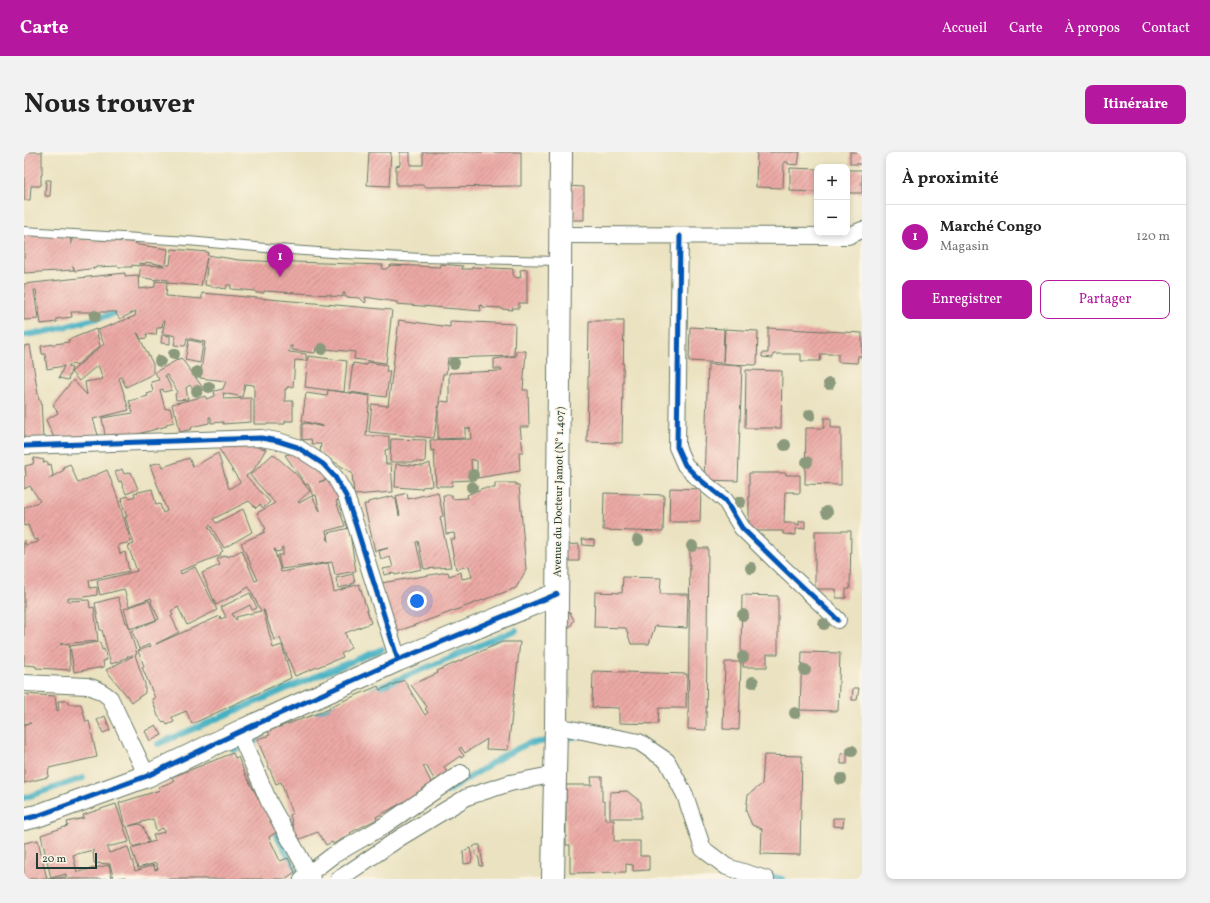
<!DOCTYPE html>
<html lang="fr">
<head>
<meta charset="utf-8">
<style>
  :root { --surface:#fff; --page:#f2f2f2; --text:#222; --muted:#767676; --line:#e0e0e0; --accent:#b5179e }
  body { margin:0; font-family:Vollkorn,serif; background:var(--page); color:var(--text) }
  .controls { position:absolute; right:12px; top:12px; display:grid; overflow:hidden; border-radius:8px; box-shadow:0 2px 6px #0003 }
  .controls button { width:36px; height:36px; display:grid; place-items:center; padding:0; border:0; border-bottom:1px solid var(--line); background:var(--surface); color:var(--text); font:20px sans-serif }
  .scale { position:absolute; left:12px; bottom:10px; width:61px; box-sizing:border-box; padding-left:4px; border:2px solid #1f3d34; border-top:0; font-size:11px; line-height:14px; white-space:nowrap; color:#1f3d34; -webkit-text-stroke:3px #fcf5e5; paint-order:stroke }
  .you { position:absolute; left:393px; top:449px; width:14px; height:14px; margin:-10px; border:3px solid #fff; border-radius:50%; background:#1a73e8; box-shadow:0 0 0 6px #1a73e833 }
  .badge { display:grid; place-items:center; width:26px; height:26px; border-radius:50%; background:var(--accent); color:#fff; font-size:13px; font-weight:700 }
  .pin { position:absolute; translate:-50% -33px; filter:drop-shadow(0 1px 2px #0008) }
  .pin::after { content:''; position:absolute; top:21px; width:14px; height:12px; background:inherit; clip-path:polygon(0 0,100% 0,50% 100%) }
  .list { margin:0; padding:0; list-style:none }
  h2 { display:flex; justify-content:space-between; align-items:center; height:52px; margin:0; padding:0 16px; font-size:17px }
  h2 small { font-size:13px; font-weight:400; color:var(--muted) }
  .list li { display:grid; grid-template-columns:26px 1fr auto; gap:12px; align-items:center; box-sizing:border-box; height:64px; padding:0 16px; border-top:1px solid var(--line) }
  .list b { display:block; font-size:15px; white-space:nowrap }
  .list p { margin:0; font-size:13px; white-space:nowrap; color:var(--muted) }
  .list em { font-size:13px; font-style:normal; color:var(--muted) }
  .actions { display:flex; gap:8px; padding:12px 16px }
  .actions a { flex:1; padding:9px 0; border:1px solid var(--accent); border-radius:8px; text-align:center; font-size:14px; color:var(--accent) }
  .actions .main { background:var(--accent); color:#fff }
  .map { position:relative; flex:none; width:838px; height:727px; overflow:hidden; border-radius:8px }
  header { display:flex; align-items:center; gap:24px; box-sizing:border-box; height:56px; padding:0 20px; background:var(--accent); color:#fff }
  header strong { font-size:19px }
  nav { display:flex; gap:22px; margin-inline-start:auto; font-size:14px }
  .intro { display:flex; align-items:center; justify-content:space-between; box-sizing:border-box; height:96px; padding:0 24px }
  h1 { margin:0; font-size:28px }
  .button { padding:10px 18px; border-radius:8px; background:var(--accent); color:#fff; font-size:14px; font-weight:700 }
  main { display:flex; gap:24px; padding:0 24px }
  aside { flex:1; background:var(--surface); border-radius:8px; box-shadow:0 2px 6px #0003 }
  .map>svg:first-child { display:block }
  .lines { fill:none; stroke-linecap:round; stroke-linejoin:round }
  .stream { stroke:#44b0c2; stroke-width:6 }
  .building { fill:url(#building-hatch) }
  .lane-casing { stroke:#667765; stroke-width:10 }
  .street-casing { stroke:#667765; stroke-width:18 }
  .secondary-casing { stroke:#667765; stroke-width:24 }
  .lane { stroke:#fff; stroke-width:8 }
  .street { stroke:#fff; stroke-width:16 }
  .secondary { stroke:#fff; stroke-width:22 }
  .cycleway-casing { stroke:#fcf5e5; stroke-width:8 }
  .cycleway { stroke:#0057b8; stroke-width:5 }
  .tree { fill:#8b9a7c }
  .labels { text-anchor:middle; stroke-width:3; stroke-linejoin:round; paint-order:stroke }
  .street-label { font-size:11px; fill:#1f3d34; stroke:#fcf5e5 }
</style>
</head>
<body>
<header>
<strong>Carte</strong>
<nav><a>Accueil</a><a>Carte</a><a>À propos</a><a>Contact</a></nav>
</header>
<div class="intro"><h1>Nous trouver</h1><a class="button">Itinéraire</a></div>
<main>
<div class="map">
<svg width="838" height="727" viewBox="0 0 838 727">
  <defs>
    <pattern id="building-hatch" width="6" height="6" patternUnits="userSpaceOnUse"><rect width="6" height="6" fill="#eca9a5"/><path d="M-1 1l2-2M0 6l6-6M5 7l2-2" fill="none" stroke="#bf8b87"/></pattern>
  </defs>
  <rect width="100%" height="100%" fill="#fcf5e5"/>
  <filter id="ink" filterUnits="userSpaceOnUse"><feTurbulence type="fractalNoise" baseFrequency=".025" numOctaves="2"/><feDisplacementMap in="SourceGraphic" scale="8" xChannelSelector="R" yChannelSelector="G"/><feConvolveMatrix kernelMatrix="1 2 1 2 8 2 1 2 1" color-interpolation-filters="sRGB"/></filter>
  <filter id="wash" filterUnits="userSpaceOnUse"><feTurbulence type="fractalNoise" baseFrequency=".012" numOctaves="4" result="noise"/><feDisplacementMap in="SourceGraphic" scale="16" xChannelSelector="R" yChannelSelector="G"/><feGaussianBlur stdDeviation="0.9" result="paint"/><feColorMatrix in="noise" values="0 0 0 0 0 0 0 0 0 0 0 0 0 0 0 0 0 1.4 0 .05"/><feComposite in="paint" operator="in"/></filter>
  <g filter="url(#wash)">
    <rect width="100%" height="100%" fill="#eae2c0"/>
    <g class="lines">
      <path class="stream" d="M0 183 21 180 89 162
        M349 538 492 478
        M294 562 313 554
        M134 592 283 528 358 497
        M210 598 239 586
        M423 640 479 604 503 592 556 584
        M0 646 59 626
        M252 682 276 725
        M742 723 758 727"/>
    </g>
    <g id="blocks">
      <path class="building" d="M0 0H18V23H17V33L16 34H7L6 48H0Z
        M345 0H367L365 34 343 33Z
        M376 0H386V13H399V0H497V34L400 35V33H372V14L376 13Z
        M733 0H776L774 13 764 12V10H760L759 36 732 35Z
        M826 0H838V12H826Z
        M766 16 793 17V40L766 39Z
        M823 18H838V41H823Z
        M22 28H27L26 44H21Z
        M542 34 560 35V68H540Z
        M46 82 47 92H48V86L109 90 115 93 144 97 142 113H146L148 97 184 100 183 103 215 108 255 110V107L270 110 359 113 358 117H362L367 113 416 115V112L439 114 438 117H448V115L489 117V123L492 126 497 125 496 118 503 117V151H495V156H488L489 158 477 157V156L459 155V154L456 153 457 159 373 152V150L341 145 342 149 341 151 336 146 321 145V141H319V145L307 144V143L240 139V141H232V139L207 137V133H203L202 137 181 133 183 116 181 115 183 106 177 134 144 131V128L132 127V128L115 125 117 113 140 114V113L122 110 121 112 115 111V114L108 113V115H94V114L72 115V116L51 119 49 114 50 118 0 121V83Z
        M101 121V124L114 123 115 137 131 135V129L143 130 142 144 178 147V141L368 158 362 211 330 207 331 200 292 196 291 201 268 198V194H266L265 200 282 202V209L271 208 269 235H263V237H261V249H269V269H261V272H230V233L221 232 218 245 199 241 200 247 227 246V270L199 272V270L187 271V265H185V271L167 275 168 277 156 280 152 261H150L148 252 182 244V247L191 244 190 239 199 237 202 229 176 226 181 190 163 186 161 194 150 193 152 184 138 181 141 170 139 169 138 175 136 174V176H133L132 183 122 182 123 186 117 187 114 181H113L129 212V222L102 235 97 225 95 226 105 258 69 267 74 283 60 288H31L22 268 34 261 29 253 49 228 63 243 61 230 79 227 74 213 55 229 47 220 80 192 74 178 111 164 112 159 96 167 92 162 93 160H47L48 165 32 167 33 170 17 172 12 138H10L14 167 0 168V132Z
        M375 168 426 175V169L491 172 490 204 424 206 422 222H419L410 286 345 280 348 252 364 254Z
        M565 169H600L598 291 563 290Z
        M666 175 700 177 699 211 665 209Z
        M744 176 838 181V204H834L833 211 814 210V202H797L796 209H777V202H749V206L738 205V201H744Z
        M72 177 76 194 52 214V212L45 213 44 215 48 216 44 228 35 226 40 214 23 217 21 202H18L17 194 45 190 44 188Z
        M701 177 734 179 733 213 699 212Z
        M138 183 146 184V192L137 191Z
        M165 188 179 191 176 211 161 208Z
        M6 193 15 248H17L19 287H0V194Z
        M492 199H502L499 238H504L505 275H496L499 300H495L496 319 453 326V309L447 307 448 328 428 329V334H412L410 298 407 299 406 288 447 287 446 276 441 277V286L414 287V259L417 249 425 250V221L478 219 477 217H470V207L492 204Z
        M284 204 323 209 320 240 281 235Z
        M157 206 180 237 173 243 166 233 162 236 164 247 152 248 151 242 154 240 143 223H141L148 238 140 240 139 237 136 238 141 257 146 256 150 270 142 272 143 274 114 282 82 288 78 266 109 261 105 249 124 244 123 242 129 240 127 230 135 228 131 220Z
        M343 210 363 213 362 219H366L362 245 325 240 329 211 342 213Z
        M684 212 718 214 714 329 680 328Z
        M722 218 758 219 757 276H721Z
        M304 238 346 244 342 284H365V297L361 298 362 312H367L369 340 330 343 328 321 296 301 297 292H288L287 287 278 288V272L283 271 299 275V274L278 269 282 241 303 244Z
        M800 266H807V276H817V333L781 332 782 276H800Z
        M367 287 402 288 401 310H366Z
        M216 291 242 297 229 319 222 324 246 350 239 356 236 352 232 356 225 349 189 367 192 371 219 357 228 380 200 396 186 373 184 374 199 399 196 401 197 403 156 419 157 422 171 415 193 458 163 473 154 455 147 459 149 463 147 464 155 480 132 492 196 464 197 467 202 465 197 455 226 441 233 456 228 458 226 453 208 462 212 468 213 467 212 465 237 459 225 435 192 453 178 421 196 413 193 407 203 403 204 405 218 398 231 429 234 428 217 391 241 380 240 378 242 377 233 361 251 351 226 323 249 302 271 321 286 339 274 350 275 351 288 344 296 359 292 343 289 344 284 332 282 333 261 303 274 300 303 327 295 330 309 326 316 347 312 349 321 374 302 379 304 389H305L304 381 325 376 332 419 311 423 308 410 257 417 254 403H259V395L257 396V399L252 400 251 397H250L257 420 304 411 310 440 335 432 347 471 321 481 327 496 317 502 319 505 271 524 256 486 250 488 240 458H239L249 496 258 493 267 526 168 572 162 559 148 565 150 570 143 573 141 569 139 570 134 564 128 547 131 546 118 515 120 514 114 499 127 494 126 492 115 497 108 479 135 467 127 450 128 449 127 446 105 454 100 437 76 443 73 429 113 419 104 394 110 392 101 365H103L97 349H99L98 346 104 344 105 346 111 344 110 341 128 337 132 353 136 352 139 361 143 359 126 313 137 310 139 315 165 306 169 315 194 301 205 337 216 330 193 294Z
        M10 306 20 308 19 311 24 310V313L27 312 29 324 24 327 40 318 39 315 46 312 54 331 83 318 93 344 107 390 94 393 96 402 101 400 105 419 65 428 66 436 73 435V443L60 445V446H44V449L65 448 66 456 70 455 74 489 36 492H45L46 518 12 516V514L0 513V388L2 393 14 390V387L10 388 4 373 0 374V356L16 349 6 334 0 337V325L2 324 1 314 9 312Z
        M406 311 408 334 398 335V337L371 335 372 312 399 314Z
        M98 317 100 322 107 320 114 337 102 342 97 329 95 330 91 320Z
        M725 321H762V323H776V341H769L770 340H761L760 371H772V372L775 373V369H781V376L772 377V383L759 382V379H725Z
        M471 331H492V333H495L502 418 492 436 369 481 357 431 424 420 425 424 437 420 438 427 448 425 445 414 432 417 426 387H431L430 381 422 382 419 343H428V347L444 346 443 343 459 336H471Z
        M646 336 677 337 676 370H645Z
        M414 340 419 364 416 365 427 415 400 417 394 389 392 390 398 417 371 423 370 421 360 423 359 417 369 415 366 405 357 408 355 399 364 396 351 399 340 352H344V350L369 344 370 347H372L375 364 376 363 372 344 383 341 384 347Z
        M580 341 640 343 639 380 579 378Z
        M791 379H827L826 437H822V446H812V437H791Z
        M558 387 570 388V394L559 393Z
        M555 392V409H540V393Z
        M666 396H684L682 578 664 577Z
        M329 422 331 431 327 432 328 433 314 436 312 426Z
        M599 425 637 426 636 442H664L663 476 631 474 625 492H607L602 476 570 475 571 440 598 441Z
        M718 443 754 444V502H743V515H719L720 502 717 501Z
        M94 445 102 471H104L105 476 113 502 111 503 121 532V541L108 550 82 518 109 504H103L104 505 96 508V509L87 512 78 478H76L71 451Z
        M125 448 132 468 106 477 100 457Z
        M539 461H546L550 468 546 475H539Z
        M76 490 78 498 80 497 83 508 79 509 80 515 50 520 46 494Z
        M478 490H496L484 598 462 597 463 587 441 601 437 595 435 597 440 604 437 606 436 604 420 615 425 625 412 631 402 613 399 614 409 634 352 665 353 667 326 681 327 682 309 692 308 690 302 693 294 680 273 688 266 663 268 662 257 630 252 632 233 587 246 583 244 579 306 557 305 555 354 534 356 538 380 528 401 563 404 560 401 557 403 555 387 533 414 521 413 519Z
        M778 500 816 501 814 559 776 558Z
        M701 510H717L715 578 699 577Z
        M569 519 663 522 662 556H635L634 572 595 571V556L568 555Z
        M829 536H835L833 548H828Z
        M0 542 31 544 33 559 35 558 34 549H44V552H57L62 570 65 569 73 605 25 616 24 625 0 631V573L7 571 0 572Z
        M81 564 86 578 79 581 73 568Z
        M132 573 138 583 126 589 121 579Z
        M209 601 211 606 214 605 222 624 253 680 245 685 256 709 264 706 271 720 261 727H102V725L90 727 86 712 70 711 69 698 49 703 53 720 85 713 88 727H24L42 725V722L27 726 17 683 44 674 43 670 60 666 59 663 92 652 105 690 83 695 85 701 104 695 111 719 130 713 131 718 134 717 132 711 114 716 107 696 131 689 129 683 140 680 139 676 132 679 129 667 105 674 115 672 119 674 125 690 109 695 103 674 101 675 95 651 136 638 135 635 150 629 148 625Z
        M823 601V612H817V602Z
        M740 603 778 604 776 703 737 702 738 677 728 673 722 659 724 643 738 632Z
        M567 625H578V649L581 650V668H590V689H616V704H625V718L609 719V713L602 712V720L546 721V693H542V633H568Z
        M603 639 617 650V666H586V640Z
        M809 666H820L819 675 809 674Z
        M14 688 23 727H0V691Z
        M452 693H456L459 714H456L455 707 449 695Z
        M446 696 448 706 447 711 440 712 439 699Z"/>
    </g>
  </g>
  <g filter="url(#ink)">
    <use href="#blocks" fill-opacity="0" stroke="#667765" stroke-width="1"/>
    <g class="lines">
      <g class="lane-casing">
        <path id="lane" d="M0 79 164 89 253 97 321 102 398 106 536 109"/>
      </g>
      <g class="street-casing">
        <path id="street" d="M537 83 824 84 838 78
          M656 84 653 295 661 313 674 326 701 348 718 376 759 416 814 468
          M0 294 237 286 254 289 273 295 299 312 311 325 322 344 332 374 374 508
          M0 531 63 534C73 536 79 540 86 546L123 624
          M532 574 615 590 643 609 661 643 679 697 703 715 742 727
          M215 580 246 652 288 727
          M278 727 308 704 358 675 437 621
          M315 727 377 685 443 645 486 631 532 622"/>
      </g>
      <g class="secondary-casing">
        <path id="secondary" d="M0 667 13 664 123 624 215 580 374 508 533 442
          M529 727 532 574 537 0"/>
      </g>
      <use href="#lane" class="lane"/>
      <use href="#street" class="street"/>
      <use href="#secondary" class="secondary"/>
      <g class="cycleway-casing">
        <path id="cycleway" d="M656 84 653 295 661 313 674 326 701 348 718 376 759 416 814 468
          M0 294 237 286 254 289 273 295 299 312 311 325 322 344 332 374 374 508
          M0 667 13 664 123 624 215 580 374 508 533 442"/>
      </g>
      <use href="#cycleway" class="cycleway"/>
    </g>
    <g class="tree">
      <circle cx="71" cy="164" r="6"/>
      <circle cx="298" cy="197" r="6"/>
      <circle cx="150" cy="202" r="6"/>
      <circle cx="136" cy="209" r="6"/>
      <circle cx="430" cy="211" r="6"/>
      <circle cx="173" cy="220" r="6"/>
      <circle cx="805" cy="232" r="6"/>
      <circle cx="185" cy="235" r="6"/>
      <circle cx="173" cy="239" r="6"/>
      <circle cx="786" cy="263" r="6"/>
      <circle cx="761" cy="293" r="6"/>
      <circle cx="783" cy="310" r="6"/>
      <circle cx="449" cy="323" r="6"/>
      <circle cx="448" cy="335" r="6"/>
      <circle cx="716" cy="350" r="6"/>
      <circle cx="803" cy="360" r="6"/>
      <circle cx="614" cy="388" r="6"/>
      <circle cx="668" cy="394" r="6"/>
      <circle cx="727" cy="416" r="6"/>
      <circle cx="719" cy="463" r="6"/>
      <circle cx="800" cy="472" r="6"/>
      <circle cx="719" cy="505" r="6"/>
      <circle cx="781" cy="518" r="6"/>
      <circle cx="729" cy="530" r="6"/>
      <circle cx="771" cy="561" r="6"/>
      <circle cx="828" cy="599" r="6"/>
      <circle cx="817" cy="627" r="6"/>
    </g>
  </g>
  <g class="labels">
    <g class="street-label">
      <text transform="translate(534 340) rotate(-89)" y="4">Avenue du Docteur Jamot (N° 1.407)</text>
    </g>
  </g>
</svg>
<div class="controls">
<button>+</button>
<button>−</button>
</div>
<div class="scale">20 m</div>
<div class="you"></div>
<div class="pin badge" style="left:256px;top:125px">1</div>
</div>
<aside>
<h2>À proximité<small></small></h2>
<ul class="list">
<li><span class="badge">1</span><div><b>Marché Congo</b><p>Magasin</p></div><em>120 m</em></li>
</ul>
<div class="actions"><a class="main">Enregistrer</a><a>Partager</a></div>
</aside>
</main>
</body>
</html>
